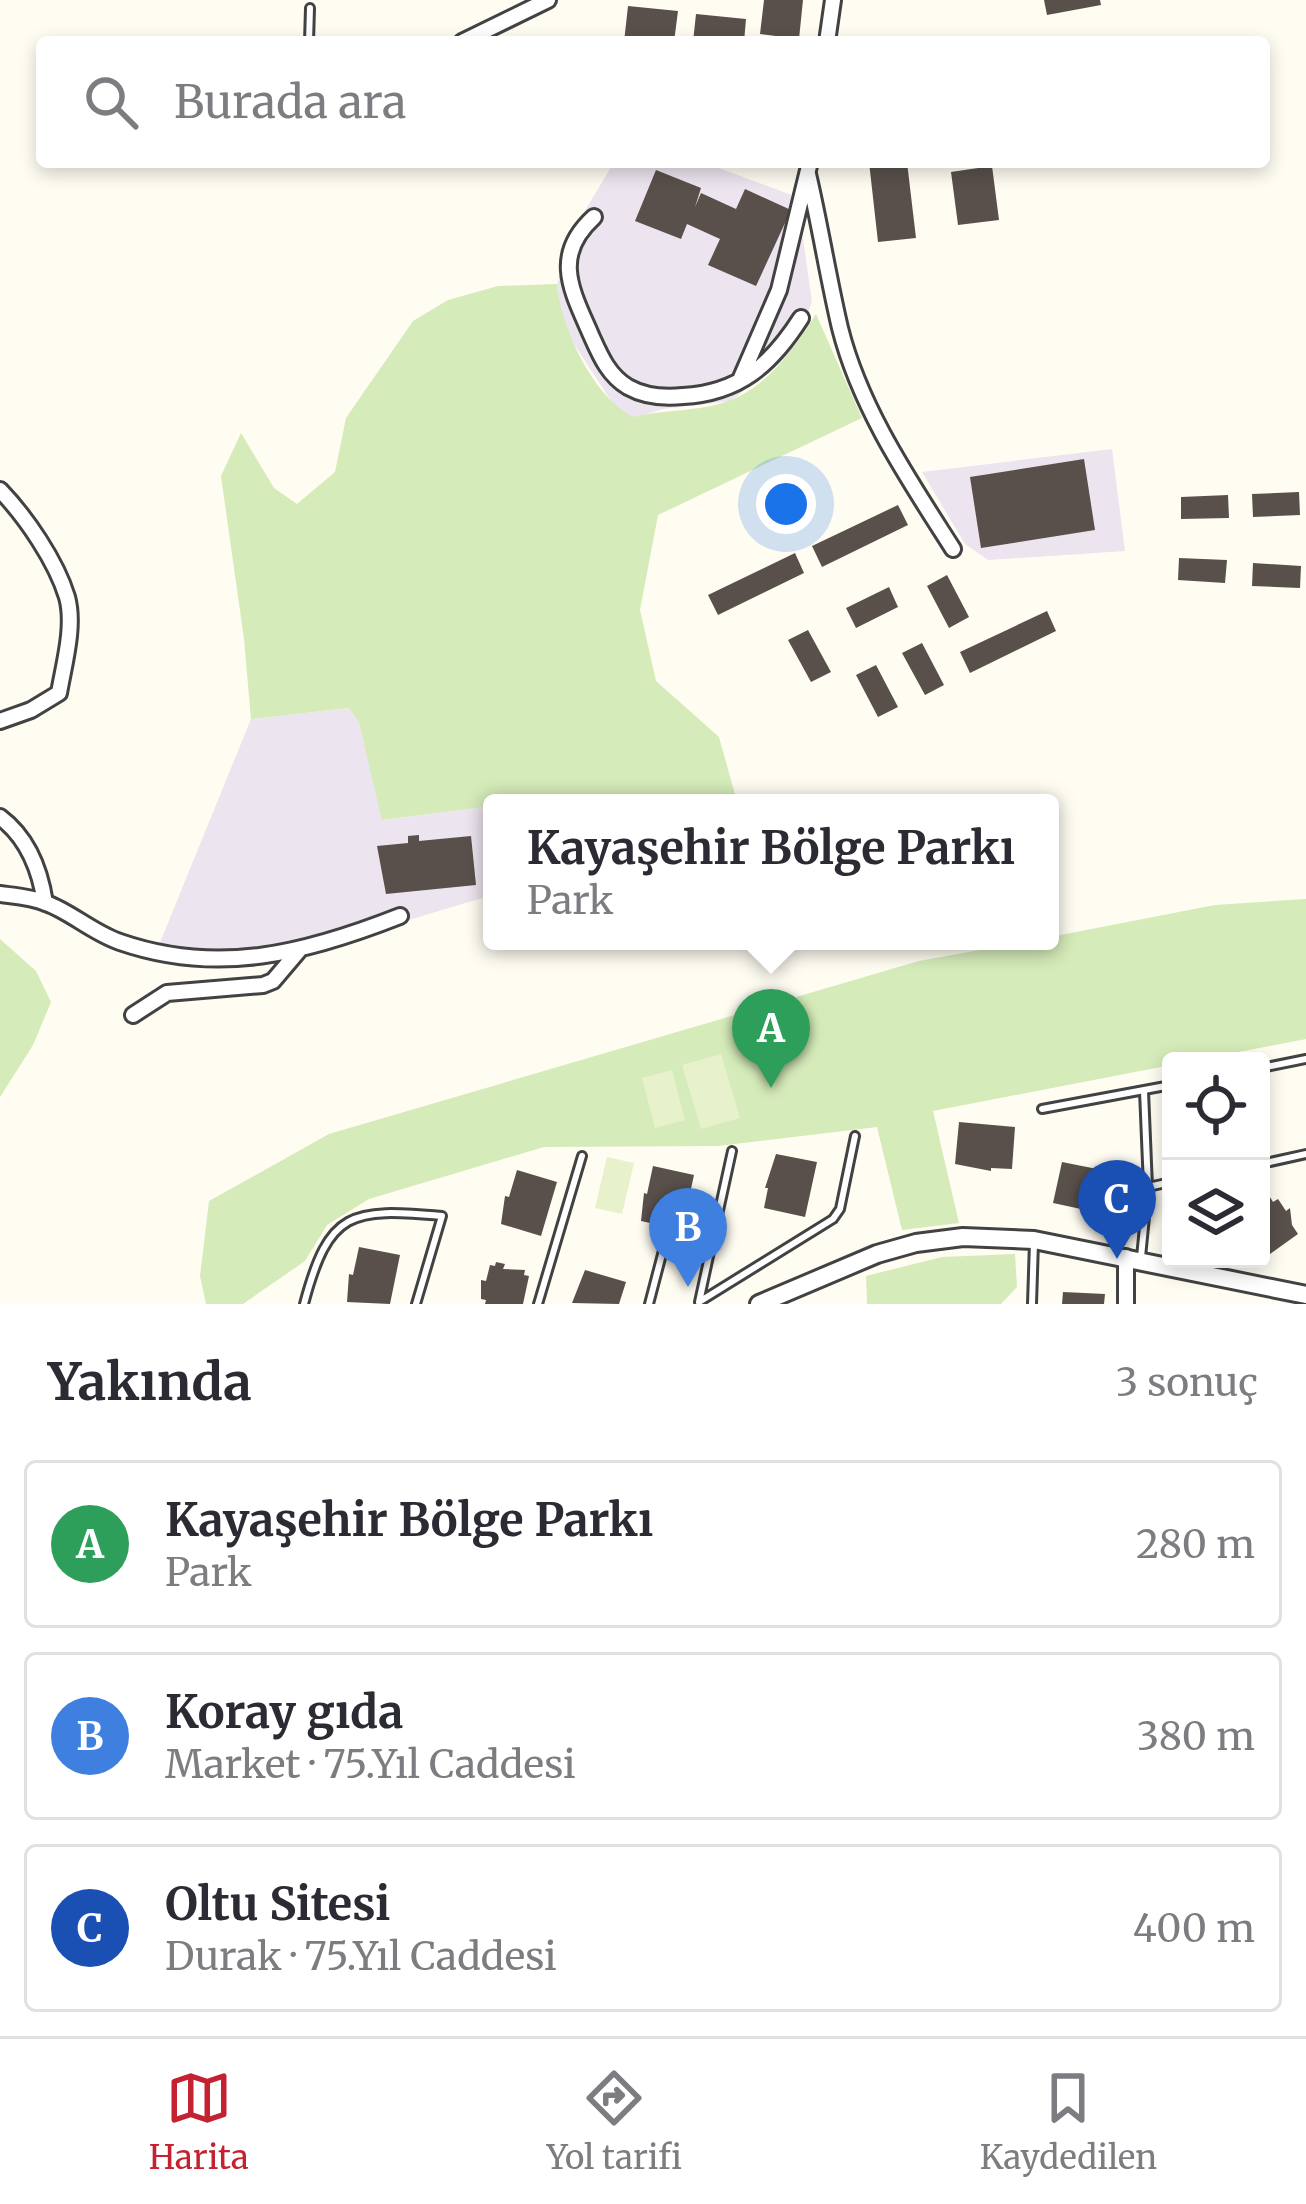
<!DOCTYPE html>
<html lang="tr">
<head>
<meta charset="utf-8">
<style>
  :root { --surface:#fff; --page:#f7f7f7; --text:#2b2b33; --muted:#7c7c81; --line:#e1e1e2; --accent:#c52231 }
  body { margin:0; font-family:Merriweather,serif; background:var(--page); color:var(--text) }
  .controls { position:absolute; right:36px; bottom:36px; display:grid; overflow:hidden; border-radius:12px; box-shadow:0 6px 18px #0003 }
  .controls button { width:108px; height:108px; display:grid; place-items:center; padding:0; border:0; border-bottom:3px solid var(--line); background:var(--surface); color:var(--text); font:60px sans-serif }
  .you { position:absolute; left:786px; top:504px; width:42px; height:42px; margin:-30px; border:9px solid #fff; border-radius:50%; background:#1a73e8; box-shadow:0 0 0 18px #1a73e833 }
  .badge { display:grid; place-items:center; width:78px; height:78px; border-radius:50%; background:var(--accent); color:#fff; font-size:39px; font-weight:700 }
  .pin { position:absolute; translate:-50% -99px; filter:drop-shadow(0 3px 6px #0008) }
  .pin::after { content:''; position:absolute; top:63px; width:42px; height:36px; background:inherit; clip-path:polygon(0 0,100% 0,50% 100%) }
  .popup { position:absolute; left:483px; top:794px; width:576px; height:156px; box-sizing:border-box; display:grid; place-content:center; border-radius:12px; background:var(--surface); filter:drop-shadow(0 3px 9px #0005); font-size:39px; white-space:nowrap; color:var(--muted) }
  .popup b { font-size:45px; color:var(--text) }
  .popup::after { content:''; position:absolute; left:50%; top:100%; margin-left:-24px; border:24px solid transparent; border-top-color:var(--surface) }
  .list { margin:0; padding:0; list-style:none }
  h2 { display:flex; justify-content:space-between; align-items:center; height:156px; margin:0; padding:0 48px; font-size:51px }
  h2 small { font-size:39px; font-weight:400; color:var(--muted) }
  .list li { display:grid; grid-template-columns:78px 1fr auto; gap:36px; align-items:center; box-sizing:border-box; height:168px; margin:0 24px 24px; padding:0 24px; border:3px solid var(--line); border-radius:12px }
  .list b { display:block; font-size:45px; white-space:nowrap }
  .list p { margin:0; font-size:39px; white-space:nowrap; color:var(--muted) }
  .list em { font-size:39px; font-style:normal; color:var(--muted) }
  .icon { flex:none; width:66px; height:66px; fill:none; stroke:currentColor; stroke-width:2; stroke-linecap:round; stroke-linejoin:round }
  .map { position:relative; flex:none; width:1306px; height:1304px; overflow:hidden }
  .search { position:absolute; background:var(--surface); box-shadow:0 6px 18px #0003; left:36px; right:36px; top:36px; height:132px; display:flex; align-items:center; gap:30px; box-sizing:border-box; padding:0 42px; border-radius:12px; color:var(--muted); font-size:45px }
  .sheet { height:732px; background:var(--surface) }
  nav { display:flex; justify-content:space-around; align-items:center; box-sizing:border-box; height:168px; border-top:3px solid var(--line); background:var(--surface); font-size:33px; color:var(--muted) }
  nav a { display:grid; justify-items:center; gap:6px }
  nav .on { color:var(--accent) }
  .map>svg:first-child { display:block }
  .industrial { fill:#ece4ee }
  .green { fill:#d5ebb9 }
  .pitch { fill:#e7f2cc }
  .building { fill:#59504b }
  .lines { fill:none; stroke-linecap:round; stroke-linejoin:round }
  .service-casing { stroke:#424242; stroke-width:12 }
  .minor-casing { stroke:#424242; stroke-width:20 }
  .tertiary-casing { stroke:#424242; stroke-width:22 }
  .service { stroke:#fff; stroke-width:6 }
  .minor { stroke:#fff; stroke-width:14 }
  .tertiary { stroke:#fff; stroke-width:16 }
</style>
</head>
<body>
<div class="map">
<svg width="1306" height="1304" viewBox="0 0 1306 1304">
  <rect width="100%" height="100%" fill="#fffcf2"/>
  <path class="industrial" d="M614 162H702L797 197 812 302 791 353 731 401 663 409 634 418 617 410 570 338 559 313 557 284 580 219Z
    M1112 449 1125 551 988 560 965 544 922 472Z
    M349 708 359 723 383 820 492 806V895L379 929 216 957 159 945 251 719Z"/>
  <path class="green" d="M557 284C560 326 594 399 634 417 665 409 699 412 728 401 767 388 795 347 816 314L862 418 658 515 640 610 656 681 719 737 736 798 720 803H492V806L382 820 359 723 349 708 251 719 244 639 221 476 241 433 274 488 297 504 335 472 346 418 413 321 448 300 498 286Z
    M1306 899V1039L1192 1061H1171V1065L933 1111 959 1223 902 1230 877 1127 718 1146 544 1147 369 1199 327 1225 305 1261 243 1304H206L200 1276 209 1201 329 1134 919 961 1029 941H1050V937L1215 905Z
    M0 939 36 971 51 1002 33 1045 0 1097Z
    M1015 1254 1017 1287 1001 1304H867L866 1276 942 1257Z"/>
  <path class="pitch" d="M721 1054 740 1118 701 1129 682 1065Z
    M672 1070 685 1120 655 1128 642 1078Z
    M607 1157 634 1163 622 1214 595 1208Z"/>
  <path class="building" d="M764 0H803L799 39 760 34Z
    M1044 0H1100L1101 5 1047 15Z
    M628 6 678 11 674 42H624Z
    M696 14 746 19 744 42H693Z
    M869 162H907L916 238 878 242Z
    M992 166 999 220 958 225 951 172Z
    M656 170 701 188 695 207 701 193 736 209 745 189 791 210 756 286 708 265 720 239 687 224 681 239 635 221Z
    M1084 459 1095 530 981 548 970 477Z
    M1299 492 1300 515 1253 517 1252 494Z
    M1228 495 1229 518 1181 519V497Z
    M898 505 908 525 822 567 812 546Z
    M795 553 804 573 718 615 708 595Z
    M1179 558 1227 560 1225 583 1178 580Z
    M1253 563 1301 566 1300 588 1252 586Z
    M947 575 969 617 949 628 927 586Z
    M889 587 898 607 856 628 846 608Z
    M1047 611 1056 631 970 673 960 652Z
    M808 630 831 672 811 682 788 640Z
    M922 643 944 685 925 695 902 653Z
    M876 665 898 707 878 717 856 675Z
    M419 835V841L471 836 476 885 386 894 377 846 408 843V836Z
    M959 1122 1015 1127 1012 1169 991 1168V1171L955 1164Z
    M776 1154 817 1162 805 1217 764 1208 768 1188H765Z
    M1062 1162 1117 1173 1109 1215 1081 1212V1209L1053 1203Z
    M653 1166 694 1175 682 1230 641 1221 644 1193 647 1194Z
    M517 1170 557 1182 541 1236 501 1224 505 1196 509 1197Z
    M1270 1197 1273 1202 1278 1199 1286 1211 1290 1208 1292 1225 1298 1234 1270 1254 1266 1248 1261 1251V1203Z
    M359 1247 400 1255 390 1304 347 1302 349 1274 353 1275Z
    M496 1262 505 1264 503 1269 525 1270 524 1275 529 1276 523 1304H485L486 1300 481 1299V1280L486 1281 490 1265 495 1266Z
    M585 1270 626 1282 619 1304 572 1303Z
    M1063 1292 1105 1294 1104 1304H1062Z"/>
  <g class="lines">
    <g class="service-casing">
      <path id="service" d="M309 42 310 8
        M1261 1068 1306 1059
        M1042 1109 1171 1085
        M732 1151 699 1302 833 1219 840 1209 855 1136
        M1261 1164 1306 1154
        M1148 1187 1171 1182
        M1141 1257 1148 1187 1144 1091
        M304 1304C329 1210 351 1208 442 1216L416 1304
        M538 1304 582 1156
        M649 1304 666 1239
        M1032 1304 1034 1242"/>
    </g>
    <g class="minor-casing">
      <path id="minor" d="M462 42 548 0
        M827 42 833 0
        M808 174C820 225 828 277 840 328 860 408 909 480 953 549
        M594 217C551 256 572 291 591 335 600 355 608 375 628 387 644 396 664 398 683 396 739 393 771 365 801 318
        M740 380 779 290 810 162
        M0 490C26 517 56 561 67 597 75 626 64 664 59 693L31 710 0 721
        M0 817C28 838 40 869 45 903
        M0 894C15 896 32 897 46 903 71 912 93 933 120 942 218 976 306 953 400 916
        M133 1015 167 993 263 985 273 981 301 948
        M1126 1304V1257"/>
    </g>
    <g class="tertiary-casing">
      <path id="tertiary" d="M759 1304 877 1254 916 1243 963 1237 1034 1240 1306 1295"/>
    </g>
    <use href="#service" class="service"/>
    <use href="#minor" class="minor"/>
    <use href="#tertiary" class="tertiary"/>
  </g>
</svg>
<div class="controls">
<button><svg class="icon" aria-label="locate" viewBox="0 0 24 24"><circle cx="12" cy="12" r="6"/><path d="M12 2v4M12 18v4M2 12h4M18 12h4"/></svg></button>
<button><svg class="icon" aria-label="layers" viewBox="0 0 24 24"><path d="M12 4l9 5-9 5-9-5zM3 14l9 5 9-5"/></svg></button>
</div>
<div class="you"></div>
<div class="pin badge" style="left:771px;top:1088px;background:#2e9e5b">A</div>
<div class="popup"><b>Kayaşehir Bölge Parkı</b>Park</div>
<div class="pin badge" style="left:688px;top:1287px;background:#3f7fe0">B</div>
<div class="pin badge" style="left:1117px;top:1259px;background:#1a4fb4">C</div>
<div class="search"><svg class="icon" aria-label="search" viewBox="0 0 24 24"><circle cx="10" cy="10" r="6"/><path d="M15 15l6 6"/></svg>Burada ara</div>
</div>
<section class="sheet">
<h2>Yakında<small>3 sonuç</small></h2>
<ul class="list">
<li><span class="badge" style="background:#2e9e5b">A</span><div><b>Kayaşehir Bölge Parkı</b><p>Park</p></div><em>280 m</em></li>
<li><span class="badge" style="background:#3f7fe0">B</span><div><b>Koray gıda</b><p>Market · 75.Yıl Caddesi</p></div><em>380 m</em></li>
<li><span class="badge" style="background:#1a4fb4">C</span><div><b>Oltu Sitesi</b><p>Durak · 75.Yıl Caddesi</p></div><em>400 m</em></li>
</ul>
</section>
<nav>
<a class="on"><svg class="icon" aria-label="map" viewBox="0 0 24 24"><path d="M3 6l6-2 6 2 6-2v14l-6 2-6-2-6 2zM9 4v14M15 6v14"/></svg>Harita</a>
<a><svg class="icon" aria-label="directions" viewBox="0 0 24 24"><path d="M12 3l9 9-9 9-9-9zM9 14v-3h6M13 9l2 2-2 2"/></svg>Yol tarifi</a>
<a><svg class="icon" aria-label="saved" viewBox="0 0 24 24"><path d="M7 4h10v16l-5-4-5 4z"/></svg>Kaydedilen</a>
</nav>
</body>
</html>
